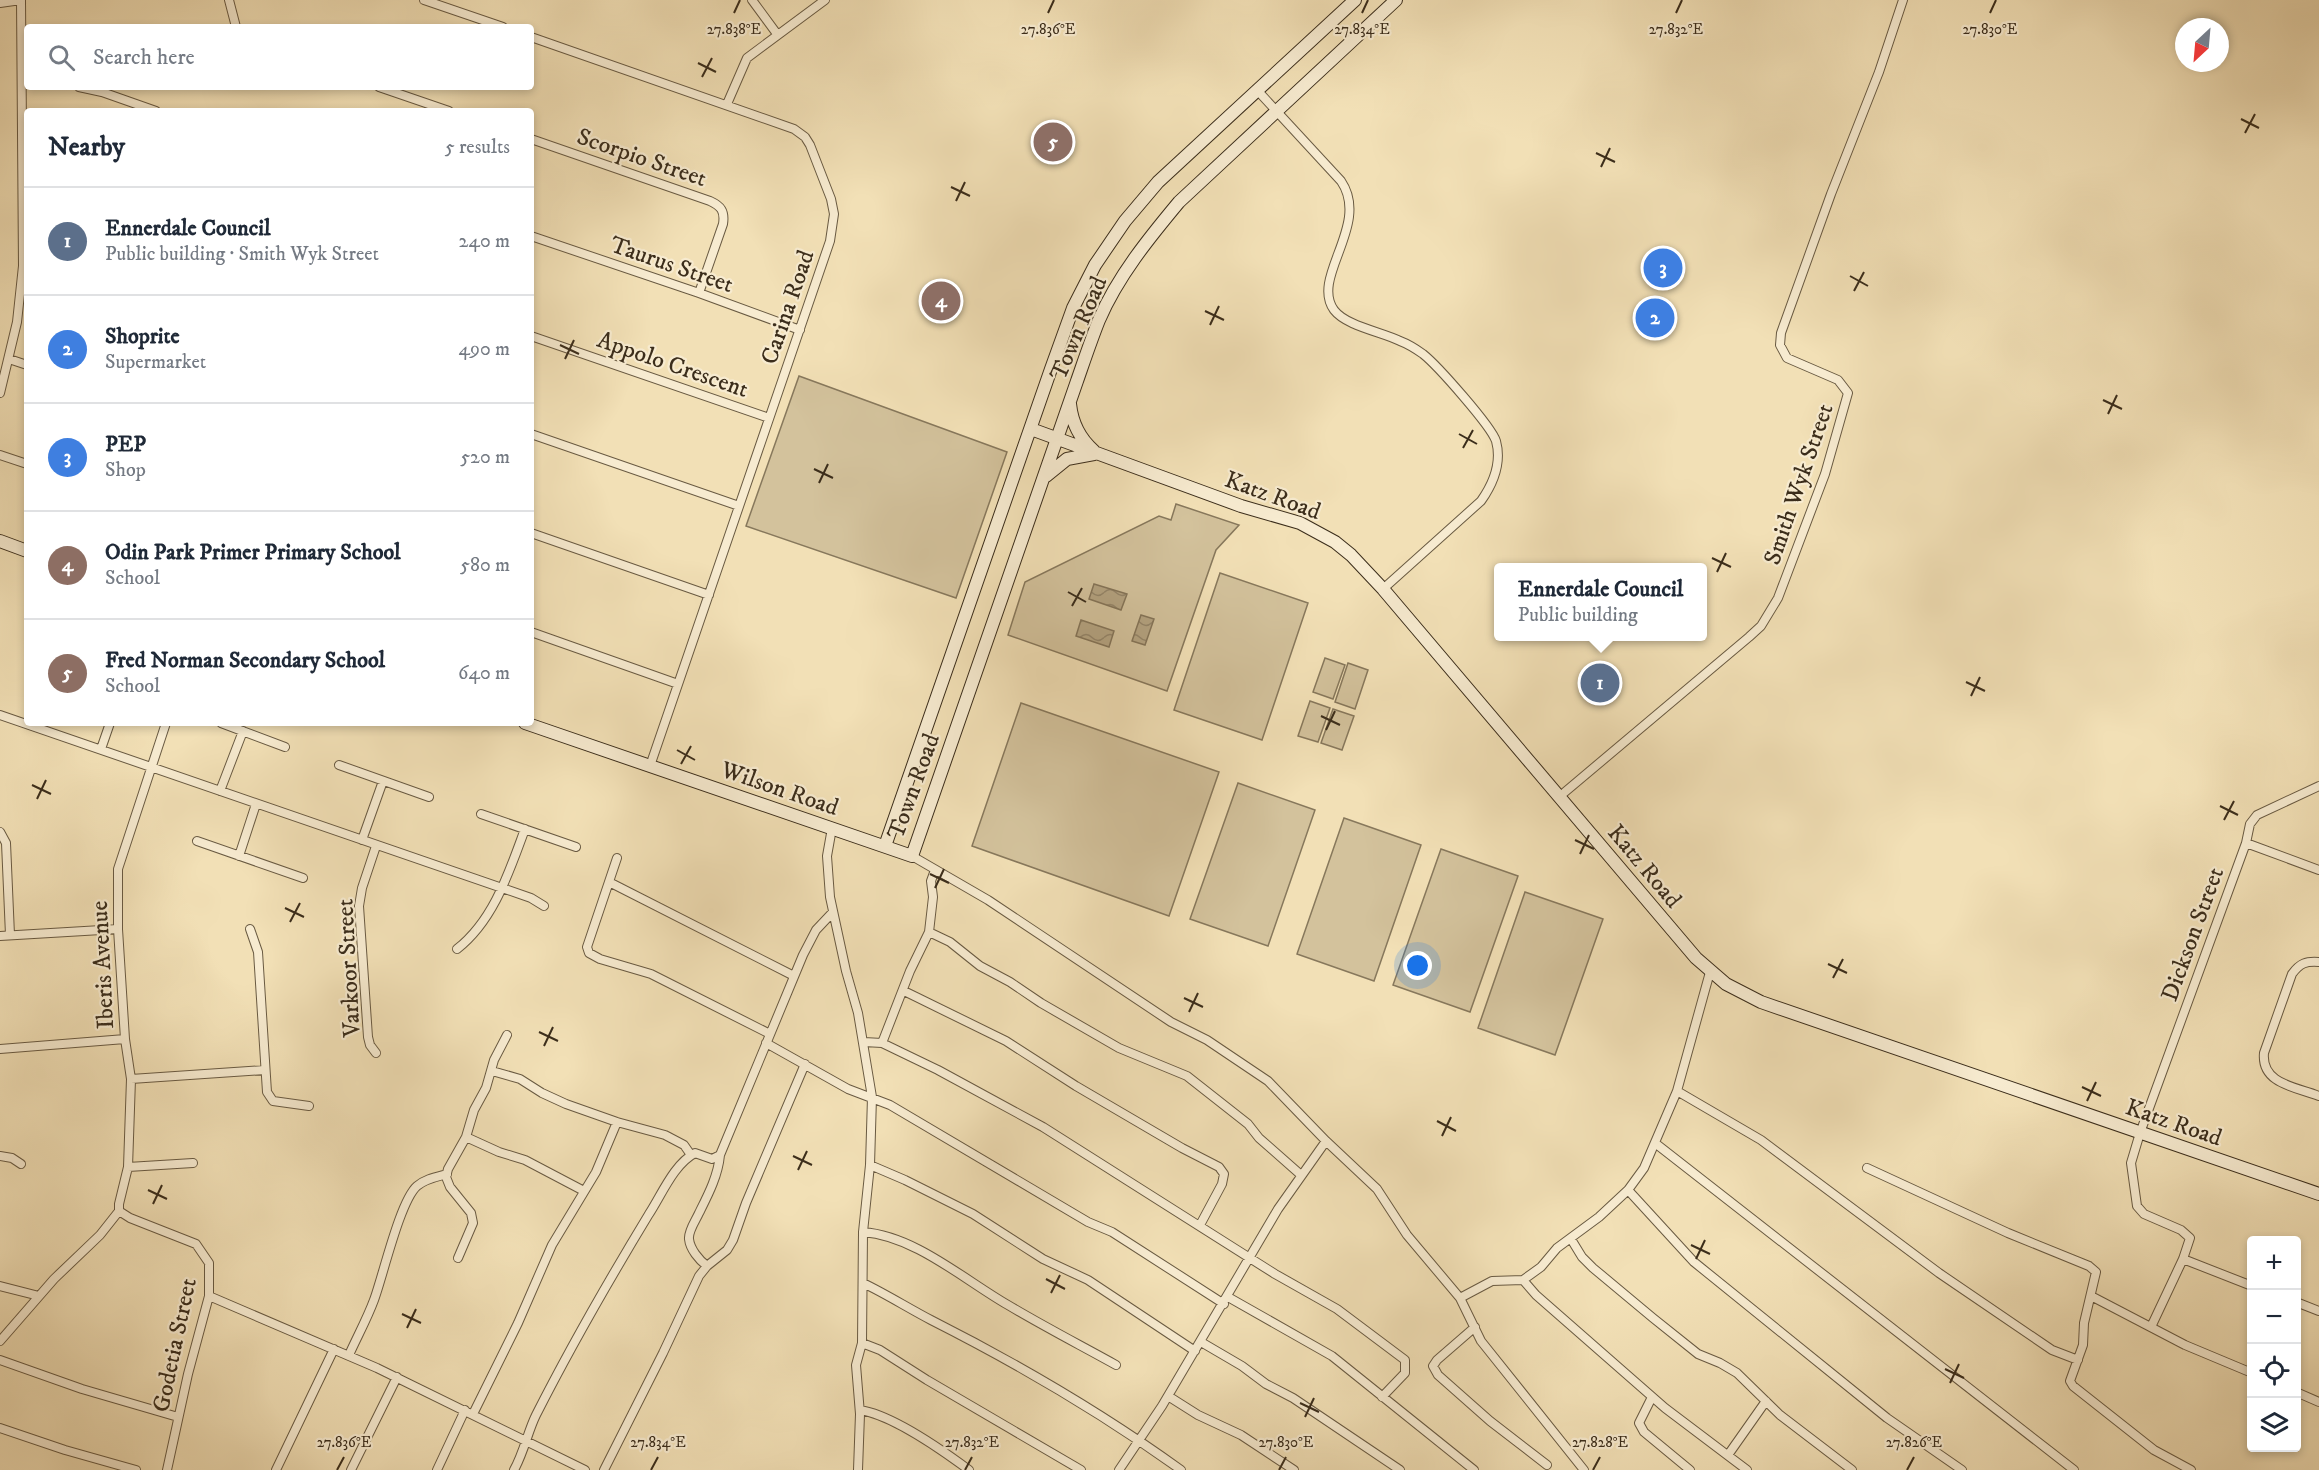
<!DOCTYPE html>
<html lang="en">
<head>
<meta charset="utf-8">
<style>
  :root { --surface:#fff; --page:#f6f6f7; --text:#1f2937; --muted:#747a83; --line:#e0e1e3; --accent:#0f766e }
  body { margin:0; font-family:"IM FELL DW Pica",serif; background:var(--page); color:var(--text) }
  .controls { position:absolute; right:18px; bottom:18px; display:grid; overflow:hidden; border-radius:6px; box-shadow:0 3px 9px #0003 }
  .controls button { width:54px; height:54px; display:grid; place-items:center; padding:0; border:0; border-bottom:2px solid var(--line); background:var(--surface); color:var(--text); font:30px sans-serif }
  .compass { position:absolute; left:2175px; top:18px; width:54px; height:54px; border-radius:50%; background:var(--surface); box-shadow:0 3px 9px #0003; rotate:206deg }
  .you { position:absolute; left:1418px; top:966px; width:21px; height:21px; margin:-15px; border:4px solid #fff; border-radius:50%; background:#1a73e8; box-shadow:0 0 0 9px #1a73e833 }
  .badge { display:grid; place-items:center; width:39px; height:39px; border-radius:50%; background:var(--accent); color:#fff; font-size:20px; font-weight:700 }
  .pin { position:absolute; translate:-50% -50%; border:3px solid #fff; box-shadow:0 2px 6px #0006 }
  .popup { position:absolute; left:1494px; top:563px; width:213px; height:78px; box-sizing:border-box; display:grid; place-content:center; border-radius:6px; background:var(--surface); filter:drop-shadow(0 2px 4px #0005); font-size:20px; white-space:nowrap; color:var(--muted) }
  .popup b { font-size:22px; color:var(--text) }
  .popup::after { content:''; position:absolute; left:50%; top:100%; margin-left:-12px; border:12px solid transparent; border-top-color:var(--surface) }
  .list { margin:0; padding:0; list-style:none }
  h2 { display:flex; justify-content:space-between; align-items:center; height:78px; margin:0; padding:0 24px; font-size:26px }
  h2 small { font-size:20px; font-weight:400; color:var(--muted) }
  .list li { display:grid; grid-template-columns:39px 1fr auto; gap:18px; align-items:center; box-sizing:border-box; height:108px; padding:0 24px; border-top:2px solid var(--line) }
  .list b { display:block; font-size:22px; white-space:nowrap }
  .list p { margin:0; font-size:20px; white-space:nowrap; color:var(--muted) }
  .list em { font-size:20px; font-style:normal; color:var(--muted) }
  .icon { flex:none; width:33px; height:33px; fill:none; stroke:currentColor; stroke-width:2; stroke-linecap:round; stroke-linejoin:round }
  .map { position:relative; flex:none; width:2319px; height:1470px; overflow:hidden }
  .search { position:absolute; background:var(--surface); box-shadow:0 3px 9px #0003; left:24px; top:24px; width:510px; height:66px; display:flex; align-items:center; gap:15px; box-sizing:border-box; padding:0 21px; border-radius:6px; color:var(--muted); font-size:22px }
  .panel { position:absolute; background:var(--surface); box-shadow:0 3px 9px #0003; left:24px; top:108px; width:510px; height:618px; border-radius:6px }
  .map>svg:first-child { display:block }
  .green { fill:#d3c29c; stroke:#87785c; stroke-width:1.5 }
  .water { fill:url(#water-waves); stroke:#847458; stroke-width:1.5 }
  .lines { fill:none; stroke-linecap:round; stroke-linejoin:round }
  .street-casing { stroke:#695a42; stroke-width:10 }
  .secondary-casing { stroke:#3b2d1b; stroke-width:14 }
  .street { stroke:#f7ebd0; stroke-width:8 }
  .secondary { stroke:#f7ebd0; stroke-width:12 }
  .ticks { fill:none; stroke:#3b2d1b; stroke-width:2 }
  .labels { text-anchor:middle; stroke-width:4.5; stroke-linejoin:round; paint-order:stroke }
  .street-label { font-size:24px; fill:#3b2d1b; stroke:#f7ebd0 }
  .ticks-label { font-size:15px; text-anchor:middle; fill:#3b2d1b; stroke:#f7ebd0; stroke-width:4.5; stroke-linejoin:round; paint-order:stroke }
</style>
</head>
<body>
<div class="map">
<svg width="2319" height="1470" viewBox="0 0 2319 1470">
  <defs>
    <pattern id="water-waves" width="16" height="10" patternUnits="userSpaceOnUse" patternTransform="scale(1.5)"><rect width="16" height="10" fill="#b4a381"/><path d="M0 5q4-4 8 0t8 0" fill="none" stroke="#948569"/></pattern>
  </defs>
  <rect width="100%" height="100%" fill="#f2e0b6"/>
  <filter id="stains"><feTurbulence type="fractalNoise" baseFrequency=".00333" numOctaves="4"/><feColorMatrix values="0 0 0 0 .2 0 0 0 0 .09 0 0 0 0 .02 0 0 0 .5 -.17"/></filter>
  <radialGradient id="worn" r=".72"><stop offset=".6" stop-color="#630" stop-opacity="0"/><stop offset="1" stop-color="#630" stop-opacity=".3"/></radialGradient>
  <path class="green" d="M799 376 1007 452 956 598 746 526Z
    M1176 504 1239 525 1216 550 1167 691 1008 635 1025 582 1159 516 1171 520Z
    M1220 573 1308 603 1262 740 1174 710Z
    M1325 658 1345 665 1333 699 1313 692Z
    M1348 663 1368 670 1355 709 1335 702Z
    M1310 701 1330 708 1318 742 1298 736Z
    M1021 703 1219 772 1169 916 972 846Z
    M1333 709 1354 716 1342 750 1321 743Z
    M1238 783 1315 810 1268 946 1190 919Z
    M1344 818 1421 845 1374 981 1297 954Z
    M1441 849 1518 876 1470 1012 1393 985Z
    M1525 892 1603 919 1555 1055 1478 1028Z"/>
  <path class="water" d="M1094 584 1127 594 1121 610 1089 599Z
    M1141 615 1154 619 1145 645 1132 641Z
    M1081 620 1114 631 1109 647 1076 636Z"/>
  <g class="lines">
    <g class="street-casing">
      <path id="street" d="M229 0 236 27
        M424 0 503 27
        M752 0 777 34
        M0 3 21 0
        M531 37 794 129 805 137 810 145 831 199 834 214 830 241 650 766
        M79 87 102 92 156 111
        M379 87 449 111
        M1257 90 1341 181C1371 225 1310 277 1334 310 1346 326 1382 332 1400 341 1408 344 1416 349 1423 354 1438 366 1491 426 1496 441 1502 463 1493 484 1481 501L1383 589
        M727 104 747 58 825 0
        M531 139 710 201C721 206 725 211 723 224L699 293
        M531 236 699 293 800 330
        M531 336 769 418
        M9 359 27 365
        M0 393 17 322 23 266 21 0
        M531 434 739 506
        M0 455 27 464
        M531 533 709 595
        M531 632 678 684
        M0 715 531 898 544 906
        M221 723 285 747
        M101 749 110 723
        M339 765 429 797
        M220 791 243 731
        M1559 797 1749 637 1761 626 1778 598 1825 474 1848 393 1838 380 1787 358 1780 345 1781 333 1831 194 1879 72 1903 0
        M481 814 576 847
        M832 828 827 856 830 897 846 971 858 1013 872 1097 870 1165 863 1232 862 1343 856 1365 860 1414 858 1470
        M0 832 6 843 10 935
        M362 840 383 781
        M197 841 303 878
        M2246 843 2319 870
        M376 846 362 888 359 906 368 1037 370 1045 376 1053
        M239 856 256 804
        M912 856 988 900 1171 1022 1207 1040 1268 1081 1326 1141 1377 1189 1407 1235 1460 1298 1481 1341 1584 1470
        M617 858 587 947 589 953 600 959 651 974 770 1034
        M609 882 794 976
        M250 929 258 952 267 1092 273 1101 309 1106
        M929 932 950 942 980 966 1010 982 1041 1003 1119 1048 1187 1076 1248 1124 1259 1138 1301 1175
        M0 936 118 929
        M457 949C494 920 509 872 525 829
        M2319 962C2306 961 2300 963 2292 974L2264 1053C2261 1084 2296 1087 2319 1096
        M904 991 1006 1041 1076 1086 1182 1148 1219 1167 1224 1174 1222 1184 1200 1225
        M864 1042 882 1043 938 1070 1043 1127 1275 1274 1337 1309 1405 1360V1373L1382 1397
        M766 1043 848 1089 890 1105 1088 1222 1112 1232 1224 1304
        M882 1043 910 971 929 932 933 897 931 881 935 870
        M0 1049 125 1039
        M492 1071 520 1079 542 1093 566 1104 617 1122 665 1135 684 1145 691 1155
        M131 1079 265 1070
        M1677 1091 1761 1140 1939 1273 2052 1350 2078 1360
        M466 1137 499 1152 525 1160 584 1191
        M1655 1143 2074 1470
        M0 1156 12 1158 21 1164
        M870 1165 905 1180 973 1214 1043 1259 1088 1280 1195 1351
        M128 1167 193 1163
        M1867 1168 2008 1233 2089 1266 2096 1272 2084 1323 2083 1345 2070 1381 2073 1386 2154 1450 2191 1470
        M1628 1190 1694 1262 1887 1418 1962 1470
        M119 1211V1204L128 1167 131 1079 125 1039 118 929V869L166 723
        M119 1211 130 1218 196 1244 209 1263V1296L188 1374 167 1470
        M863 1232C915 1236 963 1279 1008 1305 1043 1326 1080 1345 1116 1365
        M1571 1239 1582 1257 1593 1268 1653 1318 1698 1354 1720 1363 1737 1373 1780 1415 1852 1470
        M458 1258 473 1223 471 1213 450 1187 446 1177 448 1169 466 1137 474 1110 486 1088 494 1060 507 1035
        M2183 1259 2252 1286
        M707 1266C699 1260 690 1249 689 1239 688 1231 696 1220 699 1213 708 1195 718 1176 720 1155
        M1523 1280 1536 1295 1665 1408 1747 1470
        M863 1283C886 1294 908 1308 931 1320 1018 1364 1102 1413 1181 1470
        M0 1286 39 1296
        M209 1296 377 1368 585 1470
        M2091 1296 2185 1345 2252 1373
        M1228 1297 1332 1356 1474 1470
        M1460 1298 1492 1281 1523 1280 1541 1267 1557 1248 1599 1217 1628 1190 1644 1168 1677 1091 1710 972
        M2296 1302 2319 1311
        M1475 1327 1437 1360 1433 1366 1438 1375 1490 1421 1547 1465
        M2151 1327 2183 1259 2190 1238 2181 1230 2144 1214 2137 1206 2131 1163 2140 1133 2246 843 2250 824 2257 815 2319 786
        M0 1341 54 1279 100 1235 119 1211
        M1201 1342 1242 1366 1266 1384 1293 1398 1400 1470
        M862 1343 880 1350 927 1380 1081 1470
        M349 1355C357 1337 367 1319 374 1300 383 1276 400 1201 417 1186 425 1179 436 1177 447 1174
        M0 1360 82 1389 178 1417
        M2296 1392 2319 1402
        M1168 1396 1198 1415 1241 1435 1294 1470
        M1652 1397 1639 1423 1644 1432 1690 1470
        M860 1410C893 1415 942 1450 969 1470
        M473 1414 518 1323 552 1245 596 1172 617 1122
        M0 1428 65 1450 136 1470
        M1728 1455 1766 1401
        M276 1470 334 1349
        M351 1470 397 1377
        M437 1470 465 1410
        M514 1470C524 1452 528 1431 536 1415 571 1346 609 1280 649 1214 662 1194 674 1164 695 1153L712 1159 720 1155 803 955 816 930 833 912
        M604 1470 663 1353 699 1276 707 1266 727 1250 733 1240 746 1203 805 1064
        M1119 1470 1162 1406 1278 1209 1326 1141"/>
    </g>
    <g class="secondary-casing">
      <path id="secondary" d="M1070 404C1072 423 1079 438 1094 451
        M1031 429 1241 506 1300 523 1335 542 1351 555 1383 589 1696 958 1726 984 1761 1002 2319 1194
        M1046 476 1067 459 1094 454
        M0 541 27 551
        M525 723 912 856 1077 381C1084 361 1091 340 1099 320 1118 276 1149 238 1179 202L1396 0
        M885 846 1051 369 1073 308 1095 265 1125 221 1158 182 1355 0"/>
    </g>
    <use href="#street" class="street"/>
    <use href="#secondary" class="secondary"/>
  </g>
  <path class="ticks" d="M734 13 740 0M1048 13 1054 0M1362 13 1368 0M1676 13 1682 0M1990 13 1996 0M698 63 716 72M702 77 712 58M2241 119 2259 128M2245 133 2255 114M1596 153 1615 162M1601 167 1610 148M951 187 970 196M956 201 965 182M1850 276 1868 286M1854 291 1864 272M1205 311 1224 320M1210 325 1219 306M560 345 579 354M565 359 574 340M2103 400 2122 409M2108 414 2117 395M1459 434 1477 444M1463 448 1473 430M814 469 833 478M819 483 828 464M1712 558 1731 567M1717 572 1726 553M1068 592 1086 602M1072 606 1082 588M1966 682 1985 691M1971 696 1980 677M1321 716 1340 725M1326 730 1335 711M677 750 695 760M681 764 691 746M32 785 51 794M37 799 46 780M2220 806 2238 815M2224 820 2234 801M1575 840 1594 849M1580 854 1589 835M930 874 949 883M935 888 944 869M285 908 304 917M290 922 300 903M1828 964 1847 973M1833 978 1843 959M1184 998 1203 1007M1189 1012 1198 993M539 1032 558 1041M544 1046 553 1027M2082 1087 2101 1096M2087 1101 2096 1082M1437 1121 1456 1131M1442 1136 1451 1117M793 1156 812 1165M798 1170 807 1151M148 1190 167 1199M153 1204 162 1185M1691 1245 1710 1254M1696 1259 1705 1240M1046 1279 1065 1289M1051 1293 1060 1275M402 1314 421 1323M407 1328 416 1309M1945 1369 1964 1378M1950 1383 1959 1364M1300 1403 1319 1412M1305 1417 1314 1398M337 1470 344 1457M651 1470 658 1457M965 1470 972 1457M1279 1470 1286 1457M1593 1470 1600 1457M1907 1470 1914 1457"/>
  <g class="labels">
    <g class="street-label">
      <text transform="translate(642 157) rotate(19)" y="8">Scorpio Street</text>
      <text transform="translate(672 264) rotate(19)" y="8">Taurus Street</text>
      <text transform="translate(787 307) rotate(-71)" y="8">Carina Road</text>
      <text transform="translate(1078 328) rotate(-67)" y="8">Town Road</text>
      <text transform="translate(673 364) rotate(19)" y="8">Appolo Crescent</text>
      <text transform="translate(1798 484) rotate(-71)" y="8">Smith Wyk Street</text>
      <text transform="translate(1273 495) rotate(20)" y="8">Katz Road</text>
      <text transform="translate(913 786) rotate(-70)" y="8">Town Road</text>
      <text transform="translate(780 788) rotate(19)" y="8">Wilson Road</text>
      <text transform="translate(1645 866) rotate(50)" y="8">Katz Road</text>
      <text transform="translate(2192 934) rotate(-70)" y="8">Dickson Street</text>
      <text transform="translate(102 965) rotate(-93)" y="8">Iberis Avenue</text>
      <text transform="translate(348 968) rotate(-93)" y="8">Varkoor Street</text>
      <text transform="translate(2174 1122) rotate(19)" y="8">Katz Road</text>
      <text transform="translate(174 1345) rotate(-78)" y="8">Godetia Street</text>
    </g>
  </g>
  <g class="ticks-label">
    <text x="1676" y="34">27.832°E</text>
    <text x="1990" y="34">27.830°E</text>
    <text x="734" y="34">27.838°E</text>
    <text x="1048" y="34">27.836°E</text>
    <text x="1362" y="34">27.834°E</text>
    <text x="344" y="1447">27.836°E</text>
    <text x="658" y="1447">27.834°E</text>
    <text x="972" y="1447">27.832°E</text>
    <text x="1286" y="1447">27.830°E</text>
    <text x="1600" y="1447">27.828°E</text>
    <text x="1914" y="1447">27.826°E</text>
  </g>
  <rect width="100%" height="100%" filter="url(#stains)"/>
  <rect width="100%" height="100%" fill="url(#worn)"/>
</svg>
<div class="controls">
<button>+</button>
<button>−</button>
<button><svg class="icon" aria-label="locate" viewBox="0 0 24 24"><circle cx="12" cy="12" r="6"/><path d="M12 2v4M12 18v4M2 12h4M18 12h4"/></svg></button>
<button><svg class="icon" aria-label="layers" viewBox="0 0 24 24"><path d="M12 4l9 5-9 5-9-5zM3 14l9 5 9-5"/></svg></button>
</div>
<svg class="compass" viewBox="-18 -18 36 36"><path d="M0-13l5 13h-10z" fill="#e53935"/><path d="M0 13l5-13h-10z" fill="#747a83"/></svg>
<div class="you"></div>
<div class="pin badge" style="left:1600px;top:683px;background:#5c6f8a">1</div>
<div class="popup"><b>Ennerdale Council</b>Public building</div>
<div class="pin badge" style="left:1655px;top:318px;background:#3f7fe0">2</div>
<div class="pin badge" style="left:1663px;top:268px;background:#3f7fe0">3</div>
<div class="pin badge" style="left:941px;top:301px;background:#8d6e63">4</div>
<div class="pin badge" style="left:1053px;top:142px;background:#8d6e63">5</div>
<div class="search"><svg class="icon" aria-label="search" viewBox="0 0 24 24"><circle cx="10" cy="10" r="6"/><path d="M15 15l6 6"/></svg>Search here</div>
<section class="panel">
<h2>Nearby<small>5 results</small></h2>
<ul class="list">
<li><span class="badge" style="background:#5c6f8a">1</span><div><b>Ennerdale Council</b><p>Public building · Smith Wyk Street</p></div><em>240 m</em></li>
<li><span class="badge" style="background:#3f7fe0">2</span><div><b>Shoprite</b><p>Supermarket</p></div><em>490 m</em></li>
<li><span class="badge" style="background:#3f7fe0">3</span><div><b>PEP</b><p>Shop</p></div><em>520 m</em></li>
<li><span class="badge" style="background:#8d6e63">4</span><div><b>Odin Park Primer Primary School</b><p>School</p></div><em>580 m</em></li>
<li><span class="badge" style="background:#8d6e63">5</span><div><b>Fred Norman Secondary School</b><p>School</p></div><em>640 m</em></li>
</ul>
</section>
</div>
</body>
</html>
